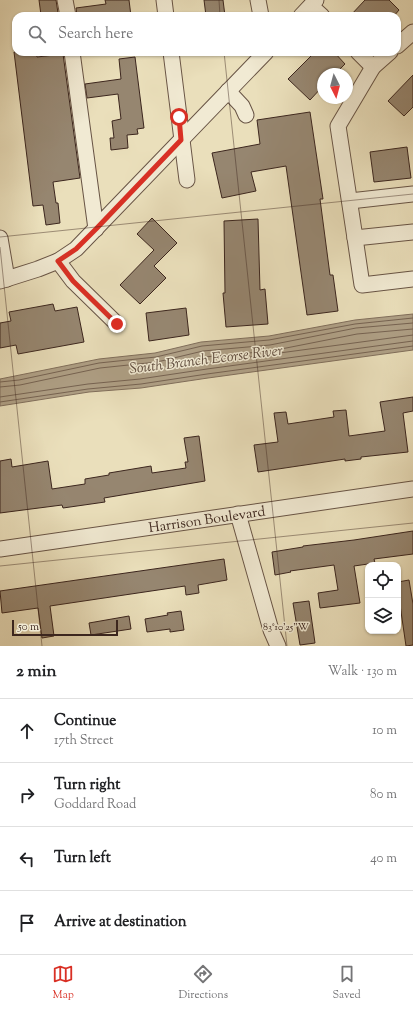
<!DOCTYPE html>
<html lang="en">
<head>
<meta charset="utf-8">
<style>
  :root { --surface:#fff; --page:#f6f6f6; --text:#202124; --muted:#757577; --line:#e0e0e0; --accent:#d93025 }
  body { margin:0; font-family:"Sorts Mill Goudy",serif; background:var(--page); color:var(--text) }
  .controls { position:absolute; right:12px; bottom:12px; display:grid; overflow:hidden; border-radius:8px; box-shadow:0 1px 3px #0004 }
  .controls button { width:36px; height:36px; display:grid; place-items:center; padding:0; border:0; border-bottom:1px solid var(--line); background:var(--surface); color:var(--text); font:20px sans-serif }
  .compass { position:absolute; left:317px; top:68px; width:36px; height:36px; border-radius:50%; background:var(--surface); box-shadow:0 1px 3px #0004; rotate:174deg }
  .scale { position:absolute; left:12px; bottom:10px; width:106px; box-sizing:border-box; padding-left:4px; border:2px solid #3c261e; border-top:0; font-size:11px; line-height:14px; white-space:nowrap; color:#3c261e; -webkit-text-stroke:3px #f1ead3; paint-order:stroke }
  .stop { position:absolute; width:12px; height:12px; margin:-9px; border:3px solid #d93025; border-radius:50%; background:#fff }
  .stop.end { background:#d93025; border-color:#fff; box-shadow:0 1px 4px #0008 }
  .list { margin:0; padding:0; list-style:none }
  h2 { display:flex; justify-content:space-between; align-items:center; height:52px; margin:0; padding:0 16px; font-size:17px }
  h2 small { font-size:13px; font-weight:400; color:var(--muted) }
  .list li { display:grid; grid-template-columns:26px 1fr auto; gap:12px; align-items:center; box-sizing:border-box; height:64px; padding:0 16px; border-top:1px solid var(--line) }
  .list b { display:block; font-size:15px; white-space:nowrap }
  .list p { margin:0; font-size:13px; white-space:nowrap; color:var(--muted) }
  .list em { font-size:13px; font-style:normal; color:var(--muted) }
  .icon { flex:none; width:22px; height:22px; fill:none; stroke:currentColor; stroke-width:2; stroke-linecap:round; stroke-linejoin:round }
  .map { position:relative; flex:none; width:413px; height:646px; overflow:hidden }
  .search { position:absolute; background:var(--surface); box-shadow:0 1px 3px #0004; left:12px; right:12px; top:12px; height:44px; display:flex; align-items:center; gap:10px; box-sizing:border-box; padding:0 14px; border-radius:12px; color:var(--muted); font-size:15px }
  .sheet { height:308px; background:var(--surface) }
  nav { display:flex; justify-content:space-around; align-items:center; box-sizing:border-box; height:56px; border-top:1px solid var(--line); background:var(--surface); font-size:11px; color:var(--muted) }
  nav a { display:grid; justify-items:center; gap:2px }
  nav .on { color:var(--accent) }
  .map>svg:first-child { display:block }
  .water { fill:#afa086; stroke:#816f5c }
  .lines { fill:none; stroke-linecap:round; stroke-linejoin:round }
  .shore { stroke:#766352; stroke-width:1 }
  .building { fill:#968670; stroke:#3c261e }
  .minor-casing { stroke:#685445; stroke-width:17 }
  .minor { stroke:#f1ead3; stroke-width:15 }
  .route { stroke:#d93025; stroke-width:5 }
  .ticks { fill:none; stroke:#3c261e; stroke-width:1; stroke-opacity:0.45 }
  .labels { text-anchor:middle; stroke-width:3; stroke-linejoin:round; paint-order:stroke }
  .street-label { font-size:14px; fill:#3c261e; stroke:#f1ead3 }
  .water-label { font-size:15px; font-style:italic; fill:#5e4b3d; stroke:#f1ead3 }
  .ticks-label { font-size:10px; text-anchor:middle; fill:#3c261e; stroke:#f1ead3; stroke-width:3; stroke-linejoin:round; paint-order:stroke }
</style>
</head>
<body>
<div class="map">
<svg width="413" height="646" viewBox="0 0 413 646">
  <rect width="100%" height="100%" fill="#eadfbb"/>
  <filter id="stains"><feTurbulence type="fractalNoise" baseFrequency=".005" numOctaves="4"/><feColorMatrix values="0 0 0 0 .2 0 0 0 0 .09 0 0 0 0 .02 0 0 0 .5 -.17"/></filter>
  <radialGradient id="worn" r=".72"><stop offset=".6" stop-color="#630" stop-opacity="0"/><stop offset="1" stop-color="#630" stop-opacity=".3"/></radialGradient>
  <path class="water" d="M413 314V350L208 378 141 388 89 392 0 406V379L99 359 155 353 201 342 269 336 355 320Z"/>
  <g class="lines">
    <path class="shore" d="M413 329 357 334 271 351 204 357 175 364 174 366 176 367 413 335
      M0 382 19 380 99 363 156 357 202 346 269 340 355 324 413 318
      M0 387 20 385 100 368 157 362 203 351 270 345 356 328 413 323
      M0 397 88 384 140 379 207 369 413 341
      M0 402 88 389 141 384 207 374 413 346"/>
  </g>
  <path class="building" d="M39 0H56L58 13 41 15Z
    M105 0H129L131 16H77L76 8 106 4Z
    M204 0H223L225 16H206Z
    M365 0H389L399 10 394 16H350Z
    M14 52H36L37 57 63 54 80 178 53 182 56 203H58L60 223 46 225 43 205 33 206Z
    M315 52H334L345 64 335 74H323V86L310 100 288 79Z
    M135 57 144 128 137 129 138 134 127 135 128 148 111 150 110 138H114L112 121 121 119 118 94 87 98 85 84 121 79 119 59Z
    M413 75V107L404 116 388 101Z
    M310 112 323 199H320L330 275H333L338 311 307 315 286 166 251 172 256 191 222 198 212 153 260 144 257 120Z
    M407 147 411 178 374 182 370 152Z
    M152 218 177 243 154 266 166 278 140 304 120 285 154 250 137 234Z
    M258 219 260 290 265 289 268 324 226 327 223 293H225L224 221Z
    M53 304 55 311 77 307 84 342 18 354 16 345 0 348V323L11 321 9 312Z
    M186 308 189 335 149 341 146 313Z
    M413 397V411L403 413 408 452 361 457V459L345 461V459L258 472 254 445 278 442 274 413 286 412 288 424 334 417 333 411 346 410 349 436 385 431 380 402Z
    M199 436 205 481 104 498 105 502 63 508 62 505 0 513V461L11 459 12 467 48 461 52 489 85 484V479L109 475V473L151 466 152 473 186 468 185 462H188L184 438Z
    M413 531V554L374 559 375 563 354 566 360 603 320 608 318 593 338 590 334 565 290 571 291 572 275 575 272 552 303 547V546L354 540Z
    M224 559 227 580 198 585 199 593 186 595 185 586 50 606 54 636 42 638 38 608 2 613 0 591Z
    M409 580 413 604V645L406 646 399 598H398V582Z
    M309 601 315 643 300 645 293 603Z
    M181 611 184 630 170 632V629L147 632 145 619 168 615 167 613Z
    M129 616 131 629 91 635 89 623Z"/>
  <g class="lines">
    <g class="minor-casing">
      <g id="minor">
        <path d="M65 0 68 16"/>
        <path d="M164 0 166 16"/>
        <path d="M258 0 261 16"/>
        <path d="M311 6 322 16"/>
        <path d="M301 16 316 0"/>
        <path d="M397 46 413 32"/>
        <path d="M72 52 96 229"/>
        <path d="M171 52 187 180"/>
        <path d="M358 52 373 67"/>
        <path d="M390 52 373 67 338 126 355 238 413 232"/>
        <path d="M228 91 242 106 246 115"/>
        <path d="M350 201 413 194"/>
        <path d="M0 238 7 279"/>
        <path d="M355 238 362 285 413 279"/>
        <path d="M58 261 73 281 117 324"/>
        <path d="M0 281 38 269 58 261 76 249 266 52"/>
        <path d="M238 514 271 630 278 646"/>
        <path id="s1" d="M0 549 413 489"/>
      </g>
    </g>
    <use href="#minor" class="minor"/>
  </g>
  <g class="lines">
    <path class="route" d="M117 324 73 281 58 261 76 249 96 229 181 140 179 117"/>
  </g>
  <path class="ticks" d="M219 0 220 16M224 52 287 646M0 237 413 194M0 247 42 646M0 566 413 523"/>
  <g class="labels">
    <g class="street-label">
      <text dy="5" stroke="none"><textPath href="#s1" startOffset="209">Harrison Boulevard</textPath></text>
    </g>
    <g class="water-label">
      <text transform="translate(206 359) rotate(-7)" y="5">South Branch Ecorse River</text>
    </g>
  </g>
  <g class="ticks-label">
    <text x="286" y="630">83°10'25"W</text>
  </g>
  <rect width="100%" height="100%" filter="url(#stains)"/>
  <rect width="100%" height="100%" fill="url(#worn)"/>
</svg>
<div class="controls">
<button><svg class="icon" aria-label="locate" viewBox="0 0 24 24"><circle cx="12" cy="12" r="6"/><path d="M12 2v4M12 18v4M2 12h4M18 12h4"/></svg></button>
<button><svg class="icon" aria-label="layers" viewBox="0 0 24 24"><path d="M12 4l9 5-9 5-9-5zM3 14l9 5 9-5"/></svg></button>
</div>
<svg class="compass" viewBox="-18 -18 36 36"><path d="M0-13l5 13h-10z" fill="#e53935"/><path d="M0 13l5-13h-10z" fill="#757577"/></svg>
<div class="scale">50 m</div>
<div class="stop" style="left:179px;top:117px"></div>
<div class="stop end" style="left:117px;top:324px"></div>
<div class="search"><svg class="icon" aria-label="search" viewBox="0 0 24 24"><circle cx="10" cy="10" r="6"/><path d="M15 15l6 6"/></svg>Search here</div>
</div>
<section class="sheet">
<h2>2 min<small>Walk · 130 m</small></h2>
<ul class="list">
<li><svg class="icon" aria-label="ahead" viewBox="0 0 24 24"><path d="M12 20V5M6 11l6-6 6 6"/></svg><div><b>Continue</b><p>17th Street</p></div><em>10 m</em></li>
<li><svg class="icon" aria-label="right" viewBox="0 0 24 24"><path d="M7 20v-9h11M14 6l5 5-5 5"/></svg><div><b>Turn right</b><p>Goddard Road</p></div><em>80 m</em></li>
<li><svg class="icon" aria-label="left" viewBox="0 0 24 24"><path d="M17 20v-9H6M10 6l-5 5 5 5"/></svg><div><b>Turn left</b></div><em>40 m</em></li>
<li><svg class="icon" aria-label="arrive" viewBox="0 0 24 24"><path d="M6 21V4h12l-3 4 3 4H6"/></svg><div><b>Arrive at destination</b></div></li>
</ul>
</section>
<nav>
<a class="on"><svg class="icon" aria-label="map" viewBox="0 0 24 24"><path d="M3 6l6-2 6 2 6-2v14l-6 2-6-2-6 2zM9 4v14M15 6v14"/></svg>Map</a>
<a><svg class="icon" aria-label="directions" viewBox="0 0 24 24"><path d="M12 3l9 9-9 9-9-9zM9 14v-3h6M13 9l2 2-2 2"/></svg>Directions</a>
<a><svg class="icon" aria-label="saved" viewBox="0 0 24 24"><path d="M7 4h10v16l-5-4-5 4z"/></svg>Saved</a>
</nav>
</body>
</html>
